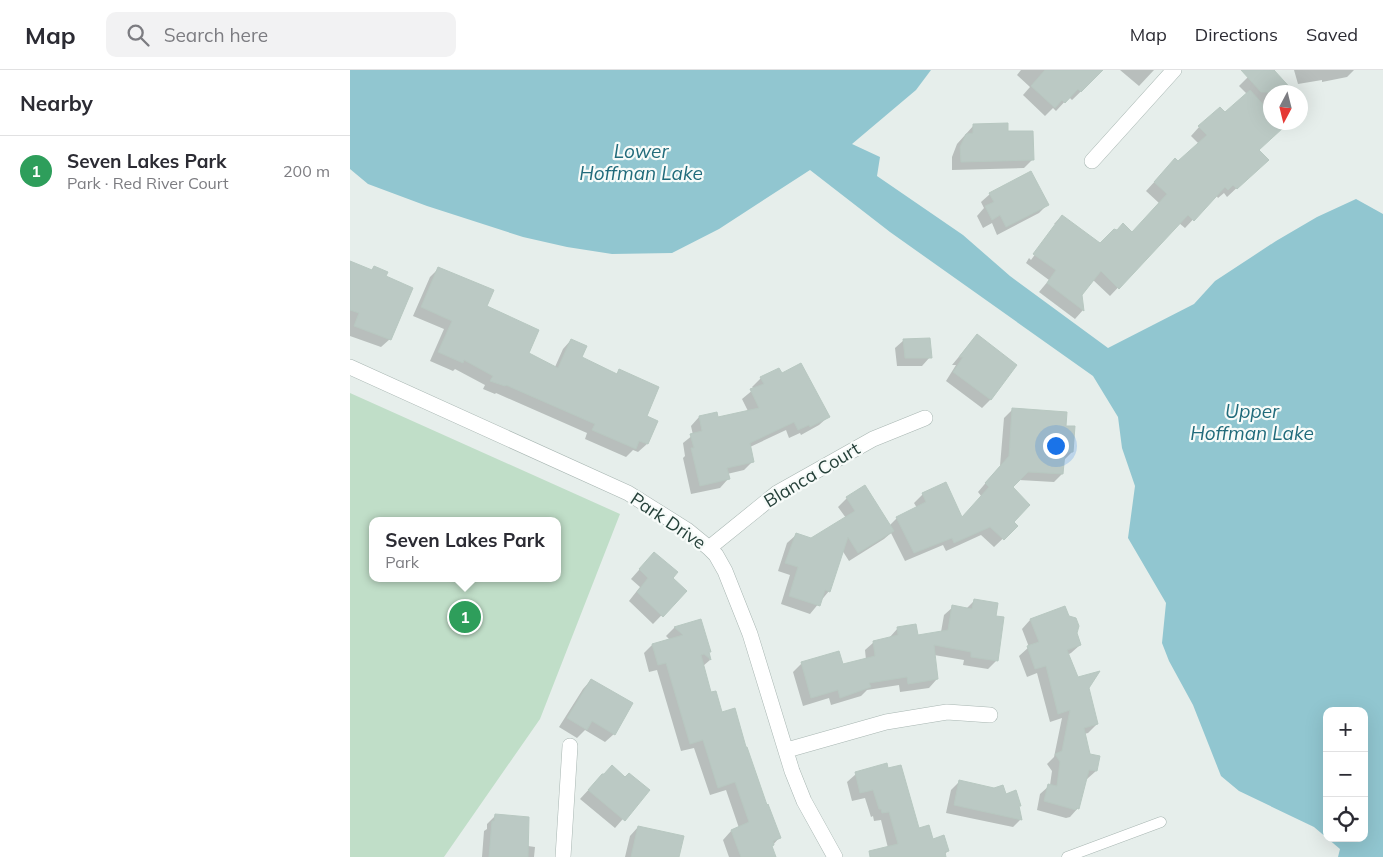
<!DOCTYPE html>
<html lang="en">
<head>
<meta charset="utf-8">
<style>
  :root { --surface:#fff; --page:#f2f2f3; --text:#2b2b33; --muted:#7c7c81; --line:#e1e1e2; --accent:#d93025 }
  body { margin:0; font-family:Mulish,sans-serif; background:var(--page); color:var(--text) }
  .controls { position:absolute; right:15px; bottom:15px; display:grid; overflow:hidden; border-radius:10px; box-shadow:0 5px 20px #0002 }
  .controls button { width:45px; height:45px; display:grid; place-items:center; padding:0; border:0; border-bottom:1px solid var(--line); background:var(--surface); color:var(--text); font:25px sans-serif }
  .compass { position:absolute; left:913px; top:15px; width:45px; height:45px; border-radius:50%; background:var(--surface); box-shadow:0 5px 20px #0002; rotate:187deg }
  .you { position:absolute; left:705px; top:375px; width:18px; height:18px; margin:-12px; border:4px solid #fff; border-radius:50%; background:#1a73e8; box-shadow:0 0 0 8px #1a73e833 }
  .badge { display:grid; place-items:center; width:32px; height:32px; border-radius:50%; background:var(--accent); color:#fff; font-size:16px; font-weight:700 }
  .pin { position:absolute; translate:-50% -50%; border:2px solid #fff; box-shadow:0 1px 5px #0006 }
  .popup { position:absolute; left:19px; top:447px; width:192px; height:65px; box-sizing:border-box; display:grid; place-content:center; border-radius:10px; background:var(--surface); filter:drop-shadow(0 1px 4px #0005); font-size:16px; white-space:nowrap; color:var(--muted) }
  .popup b { font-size:19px; color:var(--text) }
  .popup::after { content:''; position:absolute; left:50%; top:100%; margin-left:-10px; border:10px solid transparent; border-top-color:var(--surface) }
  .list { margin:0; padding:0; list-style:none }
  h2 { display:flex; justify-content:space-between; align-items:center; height:65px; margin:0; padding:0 20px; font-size:21px }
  h2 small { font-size:16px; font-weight:400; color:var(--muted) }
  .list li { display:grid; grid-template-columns:32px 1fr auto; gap:15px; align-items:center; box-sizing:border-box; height:70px; padding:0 20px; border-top:1px solid var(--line) }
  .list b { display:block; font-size:19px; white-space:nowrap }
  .list p { margin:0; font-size:16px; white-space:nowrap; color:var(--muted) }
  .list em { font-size:16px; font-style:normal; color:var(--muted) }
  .icon { flex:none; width:28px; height:28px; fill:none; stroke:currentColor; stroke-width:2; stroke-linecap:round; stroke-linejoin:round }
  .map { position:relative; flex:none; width:1033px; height:787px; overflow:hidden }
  header { display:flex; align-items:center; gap:30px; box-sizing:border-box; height:70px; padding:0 25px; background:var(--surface); border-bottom:1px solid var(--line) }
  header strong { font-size:24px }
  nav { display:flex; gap:28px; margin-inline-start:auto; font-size:18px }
  .search { width:350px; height:45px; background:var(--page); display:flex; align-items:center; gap:12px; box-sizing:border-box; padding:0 18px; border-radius:10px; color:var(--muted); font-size:19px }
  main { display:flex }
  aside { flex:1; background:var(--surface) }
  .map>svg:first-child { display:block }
  .green { fill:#c0dec8; fill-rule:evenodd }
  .water { fill:#91c6d0 }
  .shadow { fill:#0003 }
  .building { fill:#bbc9c4; stroke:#b8c8c1 }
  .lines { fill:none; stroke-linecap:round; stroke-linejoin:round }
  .lane-casing { stroke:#a8b6b2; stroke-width:11 }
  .street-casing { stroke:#a8b6b2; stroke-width:16 }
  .lane { stroke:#fff; stroke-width:10 }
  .street { stroke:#fff; stroke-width:15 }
  .labels { text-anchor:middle; stroke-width:4.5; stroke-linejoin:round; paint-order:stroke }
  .street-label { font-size:18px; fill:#254039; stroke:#f7fbf9 }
  .water-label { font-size:19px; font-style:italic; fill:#216b7b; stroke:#f7fbf9 }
</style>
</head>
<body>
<header>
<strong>Map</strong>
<div class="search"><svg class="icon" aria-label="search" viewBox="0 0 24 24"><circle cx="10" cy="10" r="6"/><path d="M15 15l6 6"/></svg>Search here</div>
<nav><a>Map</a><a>Directions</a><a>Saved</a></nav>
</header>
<main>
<aside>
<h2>Nearby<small></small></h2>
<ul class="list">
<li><span class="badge" style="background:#2e9e5b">1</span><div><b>Seven Lakes Park</b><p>Park · Red River Court</p></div><em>200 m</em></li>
</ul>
</aside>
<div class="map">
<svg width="1033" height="787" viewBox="0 0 1033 787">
  <rect width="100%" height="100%" fill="#e6eeeb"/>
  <path class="green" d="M0 323 270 444 190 649 94 787H0ZM22 451H208V508H22Z"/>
  <path class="water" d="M0 0H581L566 20 502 74 530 87 527 106 613 165 660 206 758 278 844 234 865 211 926 171 967 147 1006 129 1033 144V787H988L990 779 977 768H1014V641H977V768L964 757 889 721 871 706 843 635 819 591 812 573 816 533 778 468 785 416 772 378 768 347 743 306 540 162 460 100 369 159 322 183 262 184 217 177 173 167 77 136 18 114 0 99Z"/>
  <path class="shadow" d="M671 0H753L722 30 719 27 706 41 703 38 695 46 673 25 680 17 667 5Z
    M770 0H804L789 16Z
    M905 0H922L942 22H921V52L908 80V98L877 127 874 123 868 128 866 125 835 158 829 153 760 226 742 209 730 225 733 240 725 249 689 222 699 210 676 193 679 188 681 190 707 154H704L712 146 750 175 782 164 809 133 796 121 817 98 828 93 849 74 841 66 849 57 870 38 875 44 897 24 889 16Z
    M944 0H1004L997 7 972 12V10L948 14Z
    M624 55 657 62 682 90 674 98 602 100V87L607 74Z
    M640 124 697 135 689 143 647 165 642 153 633 158 627 146 634 138 631 132Z
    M0 192 21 201 24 197 34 207 40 269 31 277 0 266Z
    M89 198 136 237 178 284 205 297 213 279 221 270 231 288 266 305 270 301 295 347 307 352 297 374 288 382 283 380 276 387 235 369 237 363 146 323 145 324 133 319 135 315 105 299 103 301 80 291 94 259 63 246 80 207Z
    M627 265 641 329 632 338 596 311 606 295H602Z
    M554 270 580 287 572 296H547L545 278Z
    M431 305 478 347 469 355 451 365 450 363 439 368 436 360 400 377 403 391 394 400 377 404 378 409 370 418 341 424 333 388 335 386 333 373 343 365 341 356 349 347 367 348 398 341 392 329 404 319 402 317 411 308Z
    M663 339 715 357 722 382 713 391 712 404 704 412 669 410 661 417 662 452 666 456 644 477 631 465 596 481 593 475 555 491 541 463 534 469 499 491 492 480 479 521 460 544 431 534 440 505 428 501 437 473 446 465 461 470 496 448 488 437 497 428 539 456 547 448 567 438 564 433 573 424 612 449 632 427 628 422 650 396 654 348Z
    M296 492 322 508 335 521 303 554 279 531 290 517 281 509Z
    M624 531 645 547 647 590 638 599 613 595 614 590 584 585 587 609 579 618 550 622 549 615 517 620 511 626 481 635 479 628 453 636 443 602 452 593 492 595 516 590 515 580 524 572 539 568 548 558 567 566 591 562 594 545 603 537 616 539Z
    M714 537 730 575 721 583 717 585 727 609 738 618 747 654 738 663 734 664 739 685 746 701 737 709H735L728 738 720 747 716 748 687 740 690 724 700 715 702 701 697 694 704 687 712 648 700 652 687 603 677 607 669 586 679 577 672 559 680 550Z
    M350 551 360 581 358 583 360 590 353 596 360 624 371 643 395 679 416 737 430 767 421 777 422 787H379L373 770 381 761 389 758 376 720 360 725 344 678 331 681 307 600 299 602 294 583 302 575 320 570 316 566 324 558Z
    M241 610 264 664 255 672 235 660 227 668 209 657 233 619Z
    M506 704 568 760 598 781 594 785 595 787H527L538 778 531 750 524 751 523 746 521 747 515 728 502 731 497 712Z
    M252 705 275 709 298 720 265 758 230 729Z
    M609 712 655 725 668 737 671 749 663 757 596 743 601 720Z
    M146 745 178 776 185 777 184 787H132L134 761 137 759V754Z
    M288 757 328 787H275L280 766Z"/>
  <path class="building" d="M695 0H753L731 22 728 19 715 33 712 30 705 38 681 16Z
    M891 0H924L944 22H911Z
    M900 20 920 42V52H930L934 57 909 80 919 90 887 119 883 115 878 120 875 117 844 151 838 145 769 219 751 201 732 225 734 241 697 213 706 200 683 184 712 145 750 173 764 159 767 160 773 153 782 162 817 124 804 112 825 88 828 91 857 65 848 56 870 37 875 42Z
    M658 53V61H683L684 90 611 92 610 77 616 64 623 63V54Z
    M681 101 699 135 656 157 650 145 642 150 635 136 644 132 639 123Z
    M0 191 22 200 24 196 38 202 36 206 63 218 41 270 4 256 9 243 0 240Z
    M88 197 144 220 137 236 189 260 179 283 208 298 221 269 237 276 232 287 267 304 269 299 309 317 297 346 308 351 298 374 289 371 286 379 242 360 245 354 156 315 155 316 140 311 143 306 114 290 113 293 88 282 102 251 71 237Z
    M627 264 667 295 641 330 603 302 613 287H609Z
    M580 268 582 288H555L553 269Z
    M451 293 480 347 460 357 459 355 448 360 444 352 400 373 404 392 377 398 380 409 350 416 341 378H344L340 364 352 361 349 346 367 342 368 347 409 338 400 319 414 314 410 307 429 298 432 303Z
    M662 338 717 342 716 356H725L723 382H715L713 404 678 402 663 417 680 435 664 452 668 456 654 470 640 457 604 473 602 468 564 483 546 447 576 432 572 423 596 412 612 447 639 417 635 413 659 386Z
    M515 415 544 461 508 483 498 467 480 522 475 520 470 536 439 526 448 497 435 493 446 463 461 468 505 441 496 427Z
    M304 482 328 502 323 508 337 521 313 547 287 522 298 508 289 499Z
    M624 529 648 533 646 546 654 547 648 591 621 587V582L584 575 588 609 558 614 557 607 519 613 521 617 490 628 488 620 461 628 451 592 489 581 493 594 525 586 523 571 548 565 547 557 566 554 568 565 598 560 602 535 622 539Z
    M715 536 719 546 726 548 729 556 727 563 731 575 717 580 728 607 750 601 739 618 748 654 734 658 740 684 750 686 747 701 739 700 729 739 726 738V740L694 731 698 714 707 716 710 692 705 684 712 681 720 640 708 644 696 596 685 599 677 576 689 572 680 549Z
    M351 549 361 582H359L361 590 354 584 351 585 361 622 366 621 372 642 385 638 396 677H397L417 735 418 734 431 768 423 771 424 775 422 776 426 787H391L381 760 399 752 385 712 368 718 353 670 340 674 316 593 308 595 302 574 333 565 324 557Z
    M241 609 283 633 265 665 242 651 237 660 217 648Z
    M537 693 538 698 551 695 569 758 579 755 583 769 594 765 599 781 595 782 596 787H520L519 781 548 774 539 742 532 743 531 739H529L523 720 510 723 505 702Z
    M262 695 275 707 279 703 300 720 275 751 238 720 252 704H254Z
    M609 710 644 718 653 715 656 724 666 720 671 736H669L672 750 604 735Z
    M145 744 179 747 178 787H139L142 751H144Z
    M288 756 334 766 329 787H281Z"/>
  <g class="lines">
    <g class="lane-casing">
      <path id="lane" d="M717 787 811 752"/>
    </g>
    <g class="street-casing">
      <path id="street" d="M742 91 824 0
        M0 297 278 423 337 460 359 478 366 485 375 501 400 564 442 701 454 731 485 787
        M359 478 427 423 523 369 575 348
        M437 680 536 652 597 642 640 645
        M213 787 220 676"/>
    </g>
    <use href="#lane" class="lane"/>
    <use href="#street" class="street"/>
  </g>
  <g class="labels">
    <g class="street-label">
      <text transform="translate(462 405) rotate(-31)" y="6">Blanca Court</text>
      <text transform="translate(318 451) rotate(34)" y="6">Park Drive</text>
    </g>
    <g class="water-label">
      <text x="291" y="88">Lower<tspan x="291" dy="22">Hoffman Lake</tspan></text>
      <text x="902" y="348">Upper<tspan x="902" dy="22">Hoffman Lake</tspan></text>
    </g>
  </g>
</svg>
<div class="controls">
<button>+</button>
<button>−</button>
<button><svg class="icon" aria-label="locate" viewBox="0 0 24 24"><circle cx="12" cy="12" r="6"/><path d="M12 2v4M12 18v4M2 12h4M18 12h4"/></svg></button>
</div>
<svg class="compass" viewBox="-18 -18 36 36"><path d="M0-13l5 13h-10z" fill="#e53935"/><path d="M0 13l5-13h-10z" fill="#7c7c81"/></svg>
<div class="you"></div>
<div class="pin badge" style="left:115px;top:547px;background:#2e9e5b">1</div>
<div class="popup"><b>Seven Lakes Park</b>Park</div>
</div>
</main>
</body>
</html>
